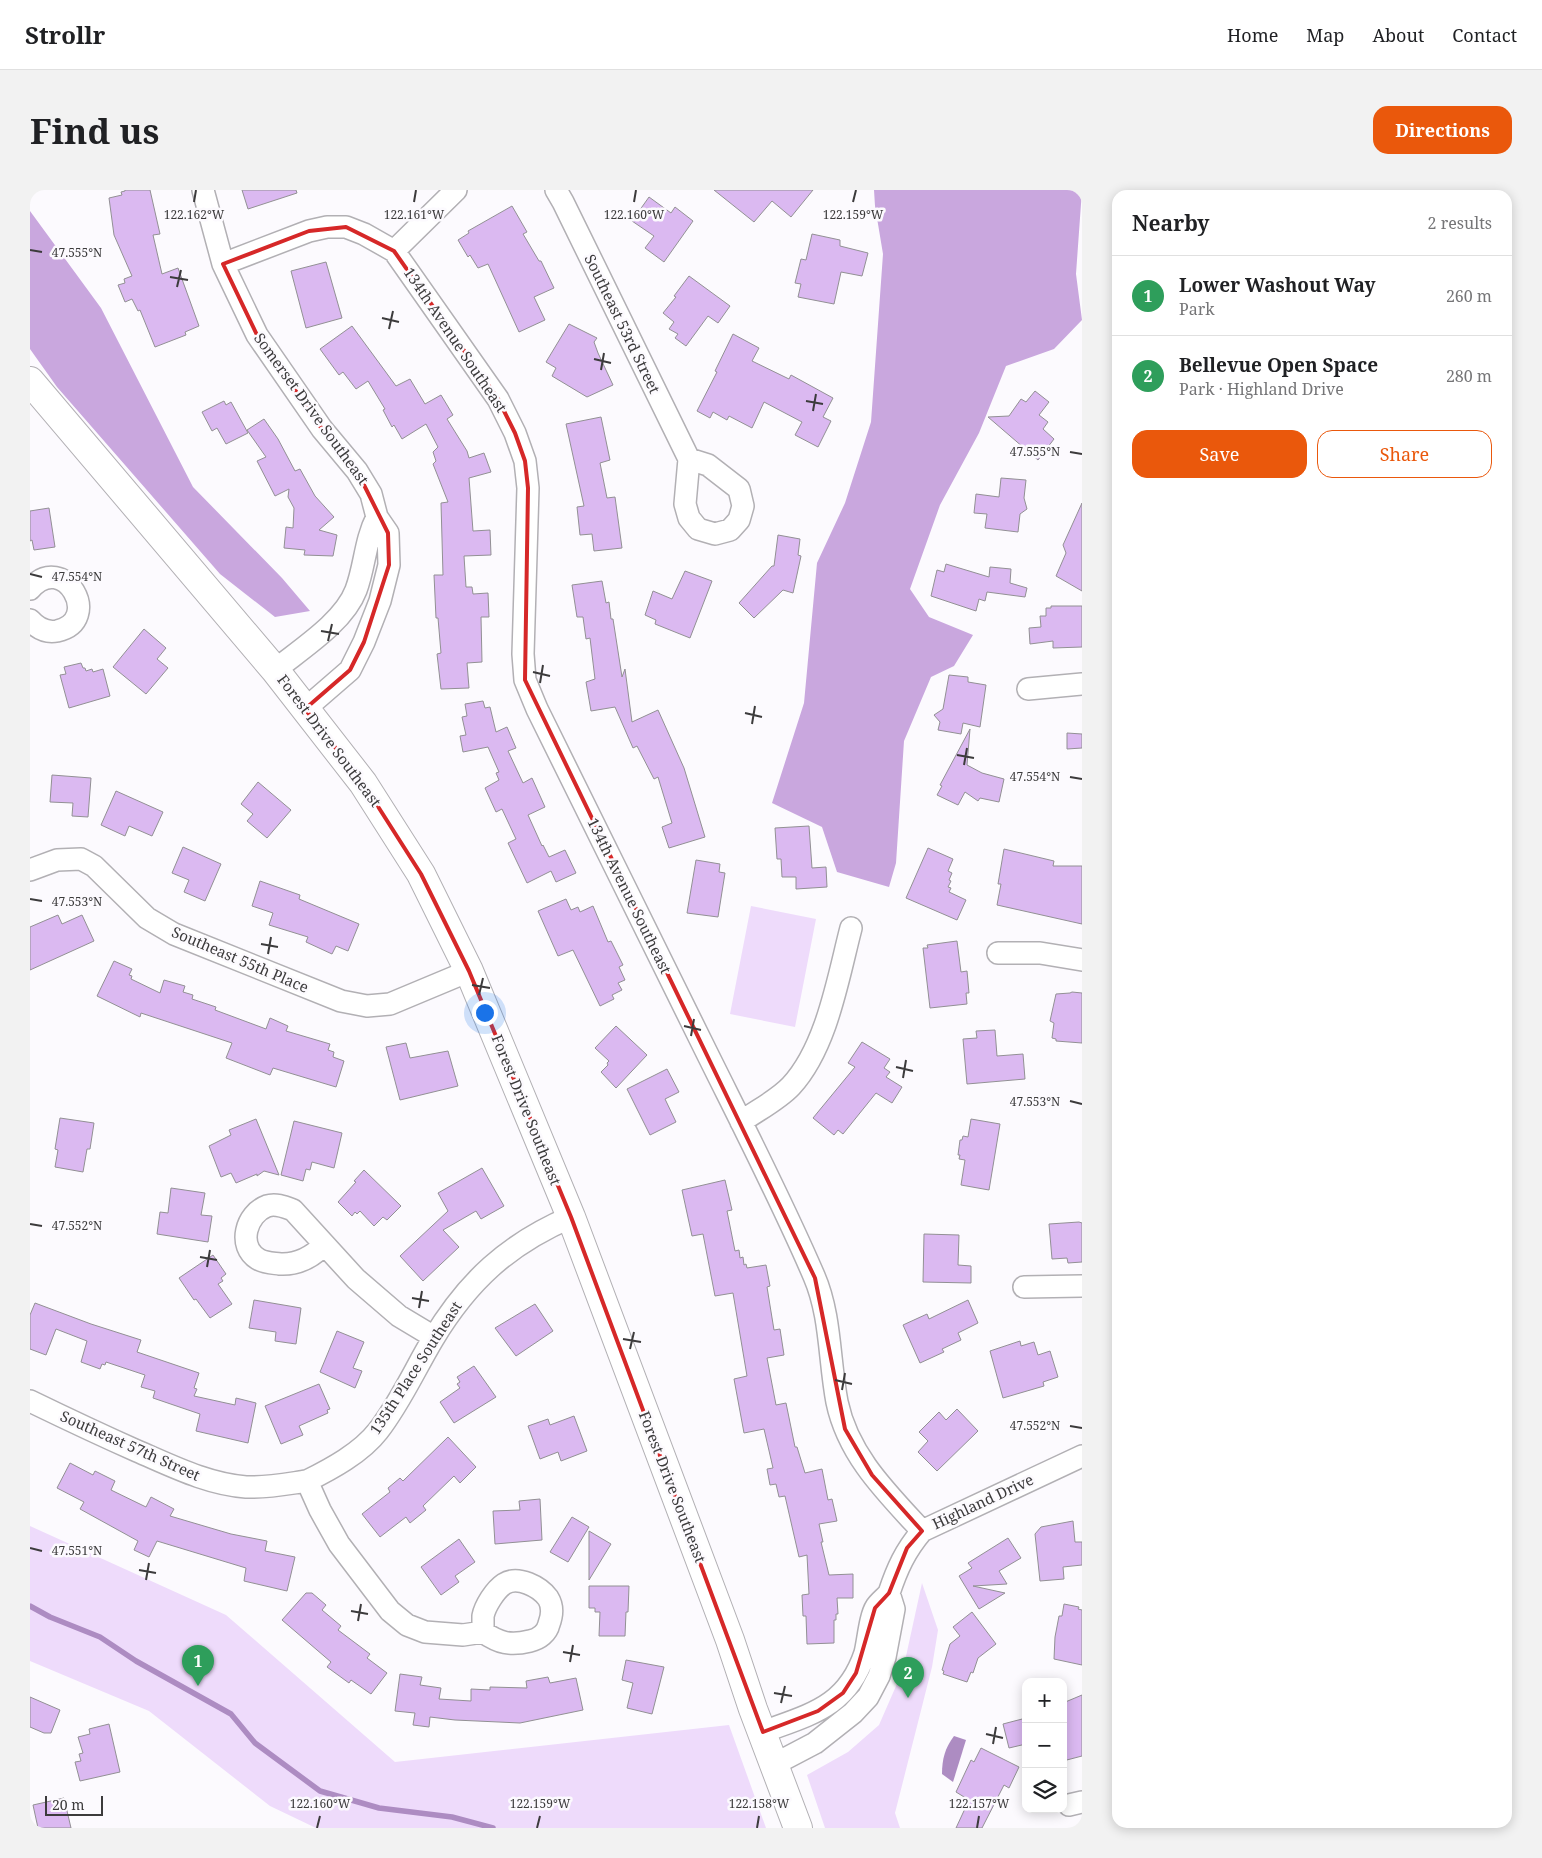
<!DOCTYPE html>
<html lang="en">
<head>
<meta charset="utf-8">
<style>
  :root { --surface:#fff; --page:#f2f2f2; --text:#202124; --muted:#757577; --line:#e0e0e0; --accent:#ea580c }
  body { margin:0; font-family:"Noto Serif",serif; background:var(--page); color:var(--text) }
  .controls { position:absolute; right:15px; bottom:15px; display:grid; overflow:hidden; border-radius:10px; box-shadow:0 2px 12px #0003 }
  .controls button { width:45px; height:45px; display:grid; place-items:center; padding:0; border:0; border-bottom:1px solid var(--line); background:var(--surface); color:var(--text); font:25px sans-serif }
  .scale { position:absolute; left:15px; bottom:12px; width:58px; box-sizing:border-box; padding-left:5px; border:2px solid #3c3b3c; border-top:0; font-size:14px; line-height:18px; white-space:nowrap; color:#3c3b3c; -webkit-text-stroke:4px #fcfafe; paint-order:stroke }
  .you { position:absolute; left:454px; top:822px; width:18px; height:18px; margin:-12px; border:4px solid #fff; border-radius:50%; background:#1a73e8; box-shadow:0 0 0 8px #1a73e833 }
  .badge { display:grid; place-items:center; width:32px; height:32px; border-radius:50%; background:var(--accent); color:#fff; font-size:16px; font-weight:700 }
  .pin { position:absolute; translate:-50% -41px; filter:drop-shadow(0 1px 2px #0008) }
  .pin::after { content:''; position:absolute; top:26px; width:18px; height:15px; background:inherit; clip-path:polygon(0 0,100% 0,50% 100%) }
  .list { margin:0; padding:0; list-style:none }
  h2 { display:flex; justify-content:space-between; align-items:center; height:65px; margin:0; padding:0 20px; font-size:21px }
  h2 small { font-size:16px; font-weight:400; color:var(--muted) }
  .list li { display:grid; grid-template-columns:32px 1fr auto; gap:15px; align-items:center; box-sizing:border-box; height:80px; padding:0 20px; border-top:1px solid var(--line) }
  .list b { display:block; font-size:19px; white-space:nowrap }
  .list p { margin:0; font-size:16px; white-space:nowrap; color:var(--muted) }
  .list em { font-size:16px; font-style:normal; color:var(--muted) }
  .actions { display:flex; gap:10px; padding:15px 20px }
  .actions a { flex:1; padding:11px 0; border:1px solid var(--accent); border-radius:15px; text-align:center; font-size:18px; color:var(--accent) }
  .actions .main { background:var(--accent); color:#fff }
  .icon { flex:none; width:28px; height:28px; fill:none; stroke:currentColor; stroke-width:2; stroke-linecap:round; stroke-linejoin:round }
  .map { position:relative; flex:none; width:1052px; height:1638px; overflow:hidden; border-radius:15px }
  header { display:flex; align-items:center; gap:30px; box-sizing:border-box; height:70px; padding:0 25px; background:var(--surface); border-bottom:1px solid var(--line) }
  header strong { font-size:24px }
  nav { display:flex; gap:28px; margin-inline-start:auto; font-size:18px }
  .intro { display:flex; align-items:center; justify-content:space-between; box-sizing:border-box; height:120px; padding:0 30px }
  h1 { margin:0; font-size:35px }
  .button { padding:12px 22px; border-radius:15px; background:var(--accent); color:#fff; font-size:18px; font-weight:700 }
  main { display:flex; gap:30px; padding:0 30px }
  aside { flex:1; background:var(--surface); border-radius:15px; box-shadow:0 2px 12px #0003 }
  .map>svg:first-child { display:block }
  .green { fill:#eedbfb }
  .forest { fill:#c9a7de }
  .water { fill:#ad8cc2 }
  .lines { fill:none; stroke-linecap:round; stroke-linejoin:round }
  .stream { stroke:#ad8cc2; stroke-width:5.5 }
  .building { fill:#dbb9f1; stroke:#929094 }
  .minor-casing { stroke:#b2b0b4; stroke-width:24 }
  .major-casing { stroke:#b2b0b4; stroke-width:30 }
  .minor { stroke:#fff; stroke-width:21 }
  .major { stroke:#fff; stroke-width:28 }
  .marked { fill:none; stroke:#d62828; stroke-width:4; stroke-linejoin:round }
  .ticks { fill:none; stroke:#3c3b3c; stroke-width:2 }
  .labels { text-anchor:middle; stroke-width:5; stroke-linejoin:round; paint-order:stroke }
  .street-label { font-size:15px; fill:#3c3b3c; stroke:#fcfafe }
  .ticks-label { font-size:12px; text-anchor:middle; fill:#3c3b3c; stroke:#fcfafe; stroke-width:5; stroke-linejoin:round; paint-order:stroke }
</style>
</head>
<body>
<header>
<strong>Strollr</strong>
<nav><a>Home</a><a>Map</a><a>About</a><a>Contact</a></nav>
</header>
<div class="intro"><h1>Find us</h1><a class="button">Directions</a></div>
<main>
<div class="map">
<svg width="1052" height="1638" viewBox="0 0 1052 1638">
  <rect width="100%" height="100%" fill="#fcfafe"/>
  <path class="green" d="M721 716 786 729 765 837 700 824Z
    M0 1336 196 1425 365 1572 699 1535 736 1638H286L240 1616 119 1521 0 1471Z
    M892 1393 908 1440 902 1477 865 1623 870 1638H795L777 1585 818 1562 849 1535 873 1480Z"/>
  <path class="forest" d="M844 0H1052L1046 84 1052 130 1024 159 976 176 949 243 910 315 880 399 899 427 943 445 924 476 901 487 874 551 866 673 859 697 807 682 792 637 742 613 774 513 787 373 815 313 841 232 853 64 845 16Z
    M0 21 71 118 163 297 252 388 280 421 245 427 190 384 27 197 0 159Z"/>
  <path class="water" d="M924 1546 936 1550 923 1592 912 1584C912 1569 915 1558 924 1546Z"/>
  <g class="lines">
    <path class="stream" d="M0 1416 20 1427 70 1447 106 1471 201 1524 225 1553 290 1601 349 1618 422 1627 463 1638"/>
  </g>
  <path class="building" d="M95 0H120L130 44 123 45 132 84 148 78 169 136 155 142 156 145 125 157 110 120 108 121 102 109 95 112 88 95 95 93 94 89 102 86 84 45 79 8 92 5 91 2 95 1Z
    M212 0H266L267 3 218 19Z
    M684 0H783L761 27 742 11 724 32Z
    M619 7 641 23 645 17 663 31 634 72 615 58 624 46 602 31Z
    M482 16 497 42 493 44 509 71H511L524 98 504 107 515 130 489 142 458 74 448 78 440 65 438 67 428 50 439 43 438 41Z
    M782 44 810 50V56L838 63 832 86 811 82 804 114 768 107 771 94 765 93 771 69 776 70Z
    M296 72 312 128 276 138 261 81Z
    M659 86 700 116 688 133 678 126 656 156 645 148 648 144 639 139 644 132 633 123 646 107 644 106Z
    M539 134 567 148 564 152 568 163 583 195 557 207 522 186 526 178 516 172Z
    M322 136 366 196 380 189 395 214 411 205 423 225 417 229 437 261 439 268 454 263 461 282 439 288 443 341 460 340 461 365 434 366 436 397H442L443 404 458 403 459 427H451L452 472 437 473 439 498 411 499 407 464 411 463 408 428H406L404 385H413L411 313 418 312 403 274 406 271 403 262 408 257 396 234 372 249 364 235 362 237 353 220 355 219 338 191 326 199 313 182 309 185 290 159Z
    M703 144 729 158 722 171 759 189 761 185 803 208 793 227 801 231 788 257 765 245 772 232 734 212 722 238 699 226 697 230 683 222 680 228 667 221 687 182 685 181Z
    M1005 201 1019 212 1009 225 1018 232 1013 239 1024 249 1008 270 958 227 979 226 991 209 996 212Z
    M194 211 196 215 201 212 218 243 196 254 187 238 182 241 172 222Z
    M571 227 580 270 570 273 577 308 585 307 592 358 564 361 562 344 550 345 547 317 554 316 536 234Z
    M234 229 248 249 265 281 270 279 285 306 304 327 289 340 307 345 303 366 274 365 275 360 254 358 256 337 263 338 264 318 258 307 259 299 245 306 227 271 236 267 217 240Z
    M971 288 996 290 994 308 997 319 990 324 988 342 955 338 957 324 944 323 946 304 969 307Z
    M1052 313V401L1026 386 1036 363 1033 355Z
    M19 318 25 357 4 360 2 350 0 351V321Z
    M748 345 770 349 768 365 771 366 763 403 753 400 724 428 709 413 742 376H744Z
    M916 374 959 387 960 377 981 379 980 393 997 398 995 407 957 402 955 411 949 409 946 421 901 406 907 380 914 382Z
    M655 381 682 391 660 448 625 434 626 430 615 425 623 401 642 409Z
    M572 391 576 413 579 412 581 429H583L592 487 595 479 602 532 628 520 654 578 675 647 639 658 632 637 642 633 628 587 624 589 607 556 603 558 585 517 561 521 556 492 565 489 560 448 556 449 553 427H547L542 395Z
    M1021 416H1052V457L1023 458V451L1000 454 999 438 1011 437 1010 426H1016V418H1021Z
    M114 439 136 458 127 469 138 478 116 504 83 477Z
    M51 473 53 478H55L56 481 62 479 63 482 73 479 80 506 39 518 30 485 36 484 34 477Z
    M919 485 938 487V492L956 495 950 537 933 533 931 544 908 540 910 532 904 525 913 519Z
    M453 511 455 518 460 517 466 542 477 537 486 558 478 561 493 593 502 588 515 617 498 625 512 656 513 655 519 667 535 660 546 683 526 692 521 681 497 693 478 653 486 649 472 619 466 622 455 598 469 590 466 583 469 582 458 557 433 562 430 546 436 545 432 527 437 526 435 514Z
    M940 539 937 575 952 583 974 589 969 612 950 608 948 611 935 602 928 615 907 605 912 596 910 595Z
    M1037 543 1052 544V558L1037 559Z
    M22 585 61 588 58 627 42 626 43 613 20 612Z
    M228 592 261 620 237 648 217 631 223 624 211 614Z
    M86 601 133 622 122 646 99 636 95 646 71 635Z
    M779 636 782 678 796 677 797 697 766 699V687H752L751 669H747L745 638Z
    M153 657 191 674 175 711 154 702 159 690 142 683Z
    M898 658 923 669 918 681 922 683 919 690 921 691 918 697 921 698 919 702 936 710 927 730 876 708Z
    M974 659 1024 671 1023 676H1052V734L967 715 971 694H968Z
    M666 670 690 674 689 682 695 683 688 727 657 723Z
    M230 691 270 705 269 709 329 734 318 761 306 756 302 764 276 752 278 747 239 735 243 723 222 716Z
    M536 709 541 720 548 717 550 722 563 716 578 752 581 751 593 775 589 777 595 790 588 793 592 800 582 805 584 809 570 816 543 760 528 766 508 721Z
    M28 725 32 734 52 725 64 751 0 780V737Z
    M927 751 931 782 937 781 939 803H936L937 814 900 818 893 758H898L897 755Z
    M84 771 102 779 99 785 102 786 101 789 130 803 134 790 155 796 153 802 163 805 162 809 186 817 185 820 236 839 240 828 258 836 256 841 300 854 298 860 304 862 303 867 314 871 306 897 243 878 240 885 196 868 202 853 111 823 110 827 67 806Z
    M1042 802 1052 803V853L1026 851V849L1022 848 1024 833 1020 831 1026 804 1040 803Z
    M586 836 617 865 586 898 571 882 578 875 577 873 579 871 565 858Z
    M965 840 967 866 993 864 995 889 937 894 933 849 947 848 946 841Z
    M832 852 860 869 854 878 860 882 856 887 872 897 862 913 846 903 813 944 808 940 804 945 783 928 825 877 818 873Z
    M376 853 380 868 418 861 428 896 370 910 356 857Z
    M637 879 649 902 635 909 646 932 620 945 597 899Z
    M30 928 64 933 60 959H57L53 982 25 977 28 960 25 959Z
    M226 929 249 985 234 981 227 986V984L206 993 201 983 191 987 179 956 201 945 199 940Z
    M941 929 970 934 959 1000 931 995 935 970 929 969 930 965H928L930 950H932L933 946 938 947Z
    M264 931 312 943 304 978 282 972 280 980 276 979 273 991 251 985Z
    M452 978 474 1016 451 1029 446 1021 413 1040 429 1057 393 1091 370 1066 418 1021 408 1003Z
    M334 980 371 1016 357 1030 353 1027 344 1036 330 1021 327 1024 325 1022 322 1026 308 1012 326 992 324 991Z
    M695 990 702 1020 697 1021 705 1061 709 1060 710 1068 713 1067 714 1075 716 1074 717 1078 736 1075 740 1096 737 1097 744 1140 750 1139 754 1165 737 1168 746 1215 756 1213 765 1257H767L775 1283 792 1279 798 1310 802 1309 807 1331 789 1334 793 1352H791L799 1385 823 1384V1408H807L808 1424H806V1430H804V1453L777 1454 776 1426H773L772 1405 779 1404 777 1365 769 1367 755 1306 749 1307 746 1294 740 1295 737 1279 743 1278 734 1239 714 1243 704 1189 717 1186 703 1103 685 1106 673 1044 662 1046 652 1000Z
    M141 998 175 1003 171 1025 182 1026 178 1052 127 1044 130 1022 138 1023Z
    M1049 1032 1052 1033V1072L1038 1073 1037 1068 1022 1069 1019 1034Z
    M894 1044 929 1045 928 1075 941 1076V1093L893 1092Z
    M183 1065 196 1084 191 1088 193 1091 188 1094 202 1114 180 1128 166 1109 164 1110 149 1088Z
    M224 1110 271 1118 266 1154 245 1151 246 1142 219 1138Z
    M938 1110 948 1133 928 1143 931 1150 912 1159 914 1162 890 1173 873 1135 897 1124 899 1129Z
    M5 1113 61 1134 111 1150 107 1162 169 1183 164 1198 167 1199 164 1206 205 1215 206 1208 226 1213 218 1253 166 1241 170 1224 123 1208 125 1201 111 1197 115 1185 76 1172 75 1175 72 1174 70 1179 51 1172 57 1151 26 1139 16 1165 0 1159V1125Z
    M505 1114 523 1141 486 1166 465 1138Z
    M307 1141 334 1152 323 1178 332 1181 325 1198 290 1182Z
    M990 1151 991 1156 1004 1152 1008 1165 1020 1161 1028 1187 1013 1192 1014 1196 973 1208 960 1161Z
    M444 1176 466 1207 424 1233 410 1212 430 1198 427 1194 430 1192 427 1187Z
    M289 1194 300 1219 297 1220 298 1223 269 1236 273 1245 251 1254 235 1216Z
    M927 1219 948 1241 907 1281 888 1262 898 1251 889 1242 909 1222 916 1230Z
    M544 1226 557 1261 531 1271 528 1262 510 1269 498 1236 518 1229 520 1235Z
    M418 1247 446 1277 430 1293 424 1286 393 1316 396 1320 380 1333 376 1327 350 1347 332 1324 360 1302 358 1298 370 1288 373 1291Z
    M40 1273 63 1285 65 1281 85 1291 81 1300 116 1317 121 1307 144 1319 140 1326 201 1344 237 1351 235 1361 265 1367 257 1401 214 1391 216 1378 127 1351 119 1367 104 1360 108 1351 50 1319 54 1312 27 1298Z
    M510 1309 512 1350 465 1354 463 1321 490 1320 489 1311Z
    M542 1327 559 1337 538 1372 520 1362Z
    M1043 1331 1045 1352H1052V1375L1033 1377 1034 1389 1010 1391 1005 1344 1011 1337Z
    M559 1341 581 1354 559 1390Z
    M978 1348 991 1368 969 1381 977 1394 943 1396 975 1403 949 1419 929 1386 942 1378 938 1373Z
    M429 1349 445 1372 425 1386 429 1392 411 1405 391 1377Z
    M559 1396H599L598 1422H596L595 1446H569L570 1422H565V1418H559Z
    M276 1403H282L296 1415 292 1420 311 1436 308 1440 340 1464 337 1468 357 1483 341 1504 321 1490 319 1493 297 1477 301 1472 252 1430Z
    M1034 1414 1049 1417 1048 1419 1052 1420V1475L1024 1469 1025 1447 1029 1426H1032Z
    M942 1422 966 1454 948 1468 943 1483 941 1482 937 1492 913 1484 914 1481 912 1480 920 1454 930 1446 923 1437Z
    M596 1470 634 1477 622 1524 597 1518 603 1493 592 1490Z
    M370 1484 392 1487 390 1495 411 1498 409 1509 441 1511V1499L460 1500V1497L497 1498 496 1491 518 1487 520 1493 546 1488 553 1520 490 1533 425 1530 400 1527 399 1537 383 1535 385 1523 365 1521Z
    M1052 1505V1566L1033 1571V1513Z
    M0 1507 30 1520 21 1543H14L0 1537Z
    M996 1528V1554L979 1558 973 1534Z
    M79 1534 90 1582 50 1591 45 1572 51 1571 49 1564 53 1563 48 1547 60 1544 59 1539Z
    M951 1558 989 1577 979 1598 974 1595 952 1638H926L939 1610 926 1602 941 1570 944 1572Z
    M34 1608 41 1638H8L3 1615Z"/>
  <g class="lines">
    <g class="minor-casing">
      <path id="minor" d="M173 0 193 74 227 145 292 239 327 281 341 304 347 327 358 343 359 375 350 411 334 452 320 480 275 519
        M526 0 533 12 659 269
        M364 61 426 0
        M193 74 279 41 297 37H316L334 44 364 61 468 209 485 243 495 271 498 298 493 464 495 490 507 519C562 630 617 742 672 853 710 930 750 1007 784 1086 801 1125 799 1170 807 1212 818 1265 856 1302 892 1341
        M659 269 678 275 709 299 713 316 709 330 700 340 685 344 668 339 659 328 655 314Z
        M0 399C34 360 74 431 27 441 16 443 7 438 0 430
        M245 480C271 459 314 432 326 400 335 376 335 350 347 327
        M998 499 1052 494
        M0 680 27 670 51 669 64 676 117 728 144 744 311 811 337 816 360 814 439 781
        M968 763H1010L1052 770
        M711 932C726 921 748 910 761 896 797 857 808 788 821 738
        M294 1055C282 1067 268 1075 250 1074 243 1073 234 1073 228 1069 207 1056 216 1024 237 1016 246 1013 255 1017 263 1020L326 1089 369 1126 404 1147
        M994 1097 1052 1096
        M0 1211C35 1228 71 1245 107 1261 142 1276 177 1294 216 1297 236 1298 256 1294 277 1291L290 1320 309 1354 360 1421 377 1435 395 1442 433 1445 453 1442C469 1453 480 1456 500 1451 509 1449 517 1443 519 1434 522 1426 523 1416 518 1408 510 1397 488 1385 474 1394 465 1400 455 1416 453 1426 453 1431 453 1437 453 1442
        M277 1291C301 1279 331 1263 348 1241 370 1213 385 1179 403 1149 438 1091 478 1054 541 1027
        M859 1403C867 1379 875 1361 892 1341L1052 1266
        M733 1542C781 1524 817 1517 835 1463 838 1451 840 1426 846 1417 849 1412 855 1408 859 1403L864 1419 855 1467 849 1486 838 1507 823 1523 785 1553 745 1574
        M1039 1615 1052 1612"/>
    </g>
    <g class="major-casing">
      <path id="major" d="M0 191 245 480 333 593 391 684 439 781 541 1027 700 1450 723 1519 768 1638"/>
    </g>
    <use href="#minor" class="minor"/>
    <use href="#major" class="major"/>
  </g>
  <path class="marked" d="M316 37 364 61 468 209 485 243 495 271 498 298 495 490 785 1088 815 1239 842 1285 892 1341 877 1358 859 1403 845 1418 826 1483 813 1503 788 1521 733 1542 541 1027 439 781 391 684 333 593 275 519 320 480 334 452 359 375 358 343 327 281 292 239 227 145 193 74 279 41Z"/>
  <path class="ticks" d="M164 12 166 0M384 12 386 0M604 12 606 0M823 12 826 0M0 60 12 62M140 87 158 90M147 97 151 80M352 128 369 132M359 139 363 121M564 169 581 173M571 180 574 163M776 211 793 214M783 221 786 204M1040 262 1052 264M0 384 12 387M291 441 309 444M298 451 302 434M503 482 520 486M510 493 513 475M715 523 732 527M722 534 725 516M927 565 944 568M934 575 937 558M1040 587 1052 589M0 709 12 711M231 754 248 757M238 764 241 747M442 795 460 798M449 805 453 788M654 836 671 840M661 846 664 829M866 877 883 881M873 888 876 870M1040 911 1052 914M0 1034 12 1036M170 1067 187 1070M177 1077 180 1060M382 1108 399 1111M389 1118 392 1101M593 1149 611 1152M600 1159 604 1142M805 1190 822 1194M812 1200 815 1183M1040 1236 1052 1238M0 1358 12 1361M109 1380 126 1383M116 1390 119 1373M321 1421 338 1424M328 1431 331 1414M533 1462 550 1465M540 1472 543 1455M744 1503 762 1506M751 1513 755 1496M956 1544 973 1548M963 1554 966 1537M287 1638 290 1626M507 1638 510 1626M727 1638 729 1626M947 1638 949 1626"/>
  <g class="labels">
    <g class="street-label">
      <text transform="translate(592 134) rotate(64)" y="5">Southeast 53rd Street</text>
      <text transform="translate(425 150) rotate(56)" y="5">134th Avenue Southeast</text>
      <text transform="translate(281 219) rotate(54)" y="5">Somerset Drive Southeast</text>
      <text transform="translate(299 551) rotate(53)" y="5">Forest Drive Southeast</text>
      <text transform="translate(599 706) rotate(64)" y="5">134th Avenue Southeast</text>
      <text transform="translate(210 770) rotate(23)" y="5">Southeast 55th Place</text>
      <text transform="translate(496 920) rotate(68)" y="5">Forest Drive Southeast</text>
      <text transform="translate(386 1178) rotate(-57)" y="5">135th Place Southeast</text>
      <text transform="translate(100 1256) rotate(24)" y="5">Southeast 57th Street</text>
      <text transform="translate(642 1297) rotate(69)" y="5">Forest Drive Southeast</text>
      <text transform="translate(953 1312) rotate(-25)" y="5">Highland Drive</text>
    </g>
  </g>
  <g class="ticks-label">
    <text x="164" y="29">122.162°W</text>
    <text x="384" y="29">122.161°W</text>
    <text x="604" y="29">122.160°W</text>
    <text x="823" y="29">122.159°W</text>
    <text x="47" y="67">47.555°N</text>
    <text x="1005" y="266">47.555°N</text>
    <text x="47" y="391">47.554°N</text>
    <text x="1005" y="591">47.554°N</text>
    <text x="47" y="716">47.553°N</text>
    <text x="1005" y="916">47.553°N</text>
    <text x="47" y="1040">47.552°N</text>
    <text x="1005" y="1240">47.552°N</text>
    <text x="47" y="1365">47.551°N</text>
    <text x="290" y="1618">122.160°W</text>
    <text x="510" y="1618">122.159°W</text>
    <text x="729" y="1618">122.158°W</text>
    <text x="949" y="1618">122.157°W</text>
  </g>
</svg>
<div class="controls">
<button>+</button>
<button>−</button>
<button><svg class="icon" aria-label="layers" viewBox="0 0 24 24"><path d="M12 4l9 5-9 5-9-5zM3 14l9 5 9-5"/></svg></button>
</div>
<div class="scale">20 m</div>
<div class="you"></div>
<div class="pin badge" style="left:168px;top:1496px;background:#2e9e5b">1</div>
<div class="pin badge" style="left:878px;top:1508px;background:#2e9e5b">2</div>
</div>
<aside>
<h2>Nearby<small>2 results</small></h2>
<ul class="list">
<li><span class="badge" style="background:#2e9e5b">1</span><div><b>Lower Washout Way</b><p>Park</p></div><em>260 m</em></li>
<li><span class="badge" style="background:#2e9e5b">2</span><div><b>Bellevue Open Space</b><p>Park · Highland Drive</p></div><em>280 m</em></li>
</ul>
<div class="actions"><a class="main">Save</a><a>Share</a></div>
</aside>
</main>
</body>
</html>
